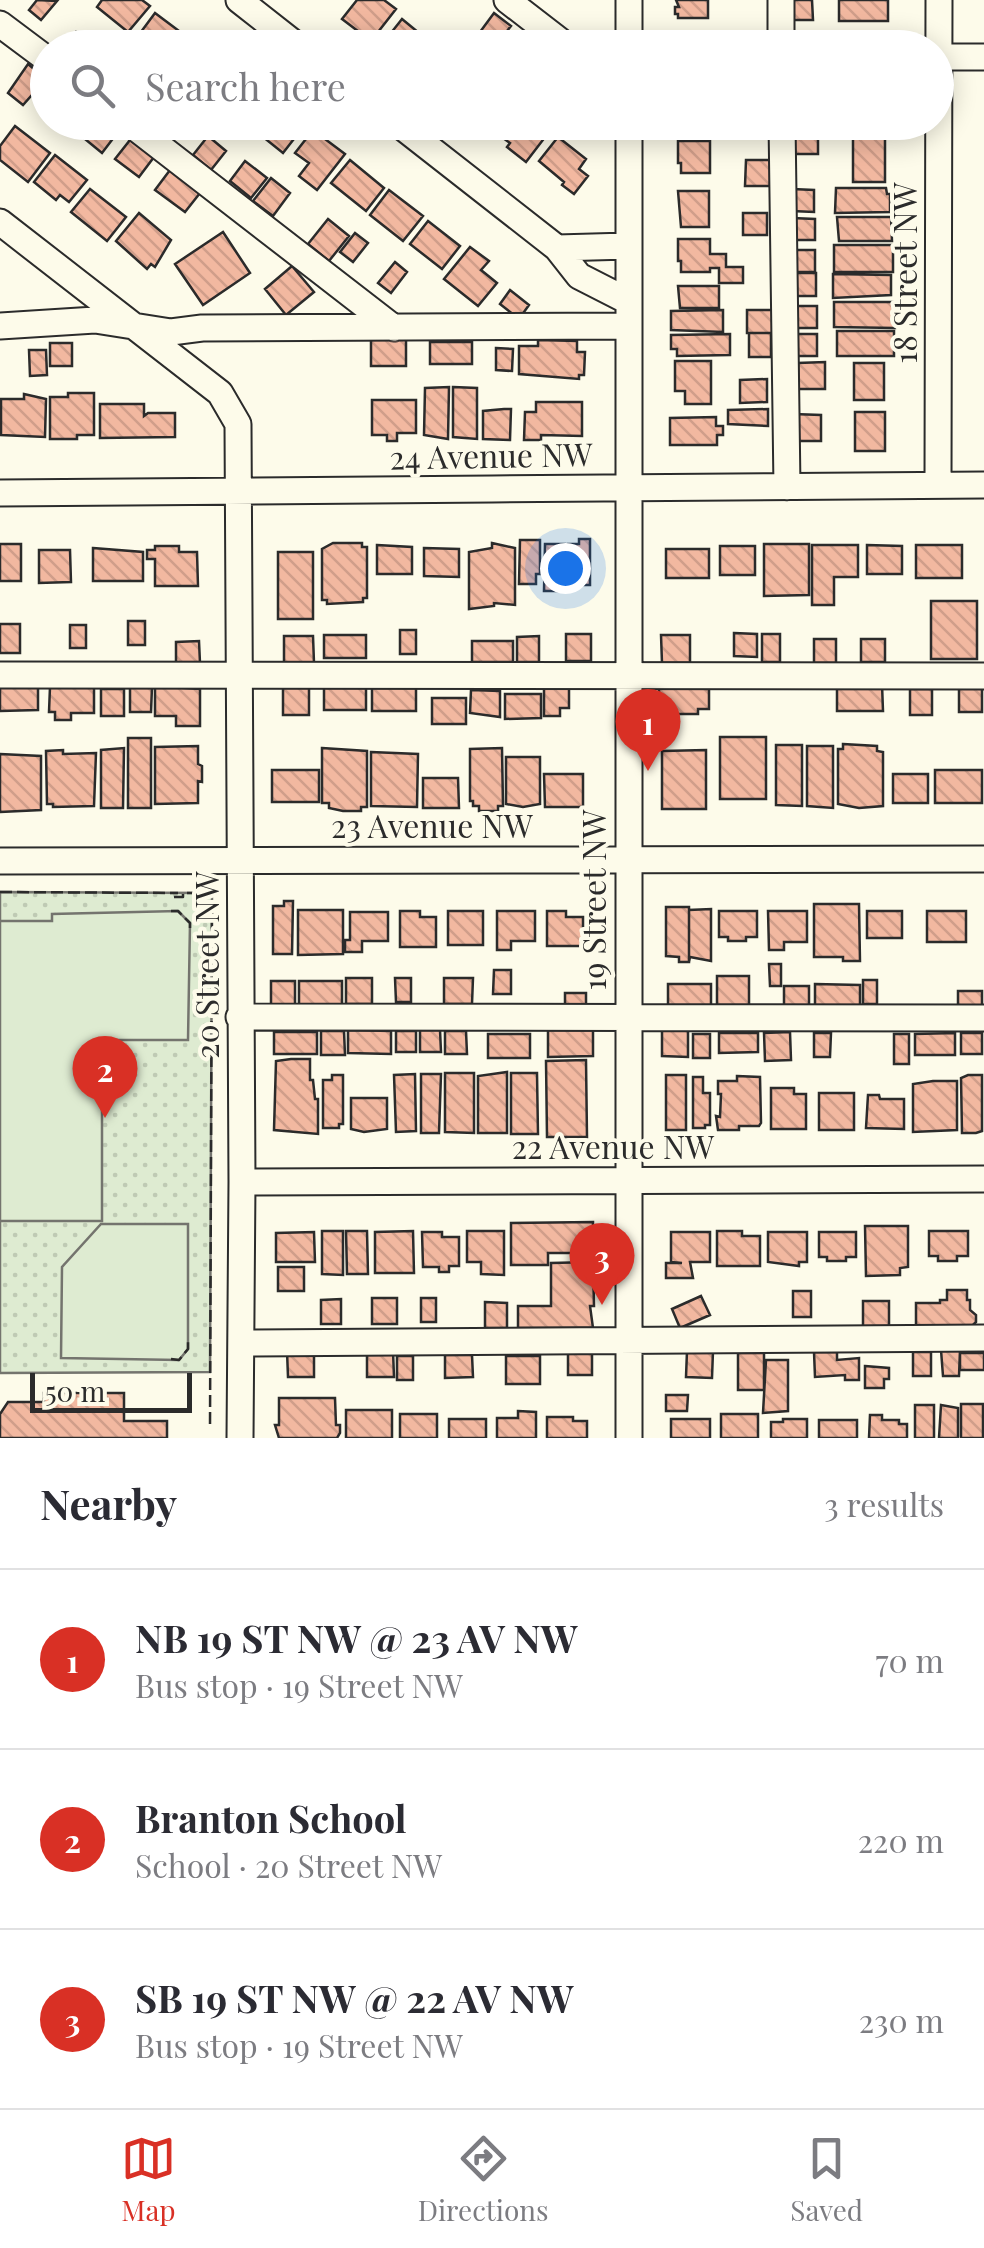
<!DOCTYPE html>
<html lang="en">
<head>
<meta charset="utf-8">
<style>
  :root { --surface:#fff; --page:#f7f7f7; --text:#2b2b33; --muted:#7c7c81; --line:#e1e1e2; --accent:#d93025 }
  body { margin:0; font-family:"Playfair Display",serif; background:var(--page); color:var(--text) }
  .scale { position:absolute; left:30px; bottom:25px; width:162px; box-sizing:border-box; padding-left:10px; border:5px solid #2b2b2b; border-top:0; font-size:28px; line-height:35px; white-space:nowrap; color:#2b2b2b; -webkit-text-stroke:8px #fdfbea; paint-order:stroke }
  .you { position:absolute; left:565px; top:568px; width:35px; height:35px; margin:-25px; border:8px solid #fff; border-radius:50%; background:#1a73e8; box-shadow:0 0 0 15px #1a73e833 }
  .badge { display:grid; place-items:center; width:65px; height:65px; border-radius:50%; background:var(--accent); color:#fff; font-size:32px; font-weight:700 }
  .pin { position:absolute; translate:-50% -82px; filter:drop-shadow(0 2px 5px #0008) }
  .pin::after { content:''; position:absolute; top:52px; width:35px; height:30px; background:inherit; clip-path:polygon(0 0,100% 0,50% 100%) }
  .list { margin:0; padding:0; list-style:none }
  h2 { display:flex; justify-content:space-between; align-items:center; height:130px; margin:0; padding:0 40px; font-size:42px }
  h2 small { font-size:32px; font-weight:400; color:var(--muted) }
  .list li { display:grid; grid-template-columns:65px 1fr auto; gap:30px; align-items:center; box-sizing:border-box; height:180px; padding:0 40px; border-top:2px solid var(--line) }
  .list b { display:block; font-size:38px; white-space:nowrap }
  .list p { margin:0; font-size:32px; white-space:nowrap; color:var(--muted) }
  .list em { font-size:32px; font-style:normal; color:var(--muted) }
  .icon { flex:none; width:55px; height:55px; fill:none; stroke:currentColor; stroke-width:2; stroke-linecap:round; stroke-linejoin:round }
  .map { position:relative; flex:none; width:984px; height:1438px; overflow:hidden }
  .search { position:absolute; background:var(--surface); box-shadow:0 5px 25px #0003; left:30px; right:30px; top:30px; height:110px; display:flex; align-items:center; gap:25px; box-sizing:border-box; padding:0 35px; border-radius:55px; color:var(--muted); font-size:38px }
  .sheet { height:670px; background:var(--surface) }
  nav { display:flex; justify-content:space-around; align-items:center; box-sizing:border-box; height:140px; border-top:2px solid var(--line); background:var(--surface); font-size:28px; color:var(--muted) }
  nav a { display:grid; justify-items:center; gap:5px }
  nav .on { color:var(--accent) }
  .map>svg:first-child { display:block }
  .park { fill:url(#park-dots); stroke:#74746e; stroke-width:2.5 }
  .pitch { fill:#deebd1; stroke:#74746e; stroke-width:2.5 }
  .building { fill:url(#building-back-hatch); stroke:#2b2b2b; stroke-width:2.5 }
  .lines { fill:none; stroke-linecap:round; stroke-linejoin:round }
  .minor-casing { stroke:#2b2b2b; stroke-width:29 }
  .minor { stroke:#fdfbea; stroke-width:25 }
  .fence { stroke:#2b2b2b; stroke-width:2.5; stroke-dasharray:12 5; stroke-linecap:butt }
  .labels { text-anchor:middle; stroke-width:8; stroke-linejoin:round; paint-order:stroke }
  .street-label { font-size:32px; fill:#2b2b2b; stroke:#fdfbea }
</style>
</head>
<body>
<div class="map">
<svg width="984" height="1438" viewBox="0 0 984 1438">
  <defs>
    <pattern id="park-dots" width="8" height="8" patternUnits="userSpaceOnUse" patternTransform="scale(2.5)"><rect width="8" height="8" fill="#deebd1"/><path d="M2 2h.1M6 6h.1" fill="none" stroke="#bfcab4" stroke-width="1.8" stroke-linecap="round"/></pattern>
    <pattern id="building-back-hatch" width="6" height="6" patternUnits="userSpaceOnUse" patternTransform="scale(2.5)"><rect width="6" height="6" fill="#f2b8a0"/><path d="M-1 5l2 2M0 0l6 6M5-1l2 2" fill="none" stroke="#d09e8a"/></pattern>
  </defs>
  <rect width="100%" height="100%" fill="#fdfbea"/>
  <path class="park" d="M0 892 212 893 210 1372 0 1373Z"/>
  <path class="pitch" d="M178 911 190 923 188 1040H102V1221H0V921H52V914Z
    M101 1224H188V1349L179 1360 61 1358 62 1267Z"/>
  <path class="building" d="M37 0 57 1 41 20 29 10Z
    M102 0H142L150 6 128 32 97 7Z
    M357 0H384L396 9 371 41 342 19Z
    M708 0V18H678V14H675V7H679L676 0Z
    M790 0H812L813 20H790Z
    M839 0H888V21H839Z
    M155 13 187 37 179 48H145L135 40Z
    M494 13 511 26 496 45 480 32Z
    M402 19 430 42 426 48H389L383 43Z
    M76 32 95 48H62Z
    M28 64 46 79 23 105 8 93Z
    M98 122H106L118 132 102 153 85 139Z
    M257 122H299L304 126 283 153 252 128Z
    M504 122H537L549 132 526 162 507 147 510 143 496 133Z
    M846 122H895V126H891V135H848Z
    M15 126 50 153 28 182 0 160V146Z
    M313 130 345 154 317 190 299 176 309 163 295 153Z
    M208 136 226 151 211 170 193 155Z
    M558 137 586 159 579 169 588 176 574 194 562 185 564 182 539 161Z
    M794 137H818V154H794Z
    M853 138H885V182H853Z
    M130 140 154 157 139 177 115 159Z
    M678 141H710V173H681V163H678Z
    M55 155 87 180 69 202 60 195 56 200 34 182Z
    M350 160 384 188 366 211 331 183Z
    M746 160H770V186H745Z
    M245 161 267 178 251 198 230 181Z
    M170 170 200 193 185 212 155 190Z
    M271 178 290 193 273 216 253 201Z
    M836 188H886L887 194H890V212L835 213Z
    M90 189 126 217 107 241 71 212Z
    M792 189 814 190V212L792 211Z
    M389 190 423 216 403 241 370 215Z
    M678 191H709V227H681Z
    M139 213 171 240 155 267 151 264 147 269 116 241Z
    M743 213H767V235H743Z
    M837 217H891L892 241H839Z
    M792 218 815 219V240H792Z
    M328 219 349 236 329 261 308 244Z
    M428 221 460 246 442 269 410 244Z
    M223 232 250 273 203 305 175 264Z
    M355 233 368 243 353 262 340 252Z
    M678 239H710V254H726V267H743V283H719V268H710V272H681V261H678Z
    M834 245H893V272H834Z
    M470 247 489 261 481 270 497 283 478 306 444 279Z
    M793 250H815V272H794Z
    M395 262 407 272 391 293 378 283Z
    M292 266 314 292 286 315 265 289Z
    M793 273H816V296H793Z
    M833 274 891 275V295L833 298Z
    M678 286H719V308H680Z
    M510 290 529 305 519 319 500 304Z
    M834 302H895V328L834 327Z
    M793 306H817V328H793Z
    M723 310V332L671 330V311Z
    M747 310H773V333H747Z
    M837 331H894V356H837Z
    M749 333H771V357H749Z
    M730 334V355L677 356V349H671V335Z
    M793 334H817V356H793Z
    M371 339H406V366H371Z
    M538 340 577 341V352H585L584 375H579V379L519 374V346H538Z
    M430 342H472V364H430Z
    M50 343H72V366H50Z
    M496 348 513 349 512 371 496 370Z
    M29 350H46L47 375 30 376Z
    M675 361H711V404H685V391H675Z
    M825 362V389H798V363Z
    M854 363H884V400H854Z
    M767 379V402L740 403V380Z
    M449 387 448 439 424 435 425 388Z
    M453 387 477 388V439L453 437Z
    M68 393H94V435H77V439H50V397H68Z
    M24 394 46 399 45 437 1 435V399H24Z
    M372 400H416V433H397V441H387V435H372Z
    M536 402H582V436L541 435V440H524L525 412H536Z
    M100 404H144V416L148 413H175V437L100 438Z
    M504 409H511L510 440 483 439V411Z
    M768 409V426L728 424V410Z
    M855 412H885V451H855Z
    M793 414 821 415V441H793Z
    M716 417V426H723V435H717V445H670V418Z
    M579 539H590V585H568V544H579Z
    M520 540H540V574H536V584H519Z
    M333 543H362V547H367V598H363V602L327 604V600H322V549Z
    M492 543 515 548V605L494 603V606L469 609V552L492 548Z
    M0 544H21V581H0Z
    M545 544H565L564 586H558V591H544Z
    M764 544H809V595L764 596Z
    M377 545 412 547V574H377Z
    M812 545H858V577H834V605H812Z
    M867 545 902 546V574H867Z
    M916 545H962V578H916Z
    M155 546H179V552H197L198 586H155V559H147V550H155Z
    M720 546H755V575H720Z
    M93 548 143 552V581H93Z
    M424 548 459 549V577L424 576Z
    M666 549H709V578H666Z
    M39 550H70L71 582 39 583Z
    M278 552H313V619H278Z
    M931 601H977V659H931Z
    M128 621H145V645H128Z
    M0 624H20V653H0Z
    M70 625H86V648H70Z
    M400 630H416V654H400Z
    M734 633 757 634V657L734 656Z
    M566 634H591V661H566Z
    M762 634H780V662H762Z
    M324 635H366V658H324Z
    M661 635H690V663H662Z
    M284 636H313L314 663H284Z
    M539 636V662H517V637Z
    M814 639H836V663H814Z
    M861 639H885V662H861Z
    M199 641 200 663H176V642Z
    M472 641H513V662H472Z
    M882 684 883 711H837V685Z
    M982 684V712H959V685Z
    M372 685H416V711H372Z
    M0 686H38V710L0 711Z
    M155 686 200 689V726H176V716H155Z
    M324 686H366V710H324Z
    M50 687H94V713H71V720H55V712H49Z
    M130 687H152L151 712H130Z
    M283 687H309V715H283Z
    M544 687H569V708H560V716H544Z
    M671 687 709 689V709H698V714H671V709L659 708V689Z
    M101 689H124V716H101Z
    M910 689H932V715H910Z
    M471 690 500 691V717L470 713Z
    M505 694H541V718L505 719Z
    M432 698H466V724H432Z
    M720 737H766V799H720Z
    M128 738H151V808H128Z
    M843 744 877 746V751L883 752V806L859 808 838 804V749H843Z
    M776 745H802V806L776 805Z
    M198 746V764L202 766V782L198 781V803L155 804V747Z
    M807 746H833V808L807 806Z
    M124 748 123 808H101V750Z
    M322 748 367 751V807H361V811H343L329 808V803H322Z
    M502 748 503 806H498V811H479V806H473V801H470V749Z
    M63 750V754L96 753 94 806 53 807V804H47L46 751Z
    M706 750V809H662V751Z
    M371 752 418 754 417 807 371 806Z
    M0 754 41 756V810L0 812Z
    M506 757H540V804L523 807 506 804Z
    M272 770H319V802H272Z
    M935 770H982V803H935Z
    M544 774H583V807H545Z
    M893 774H928V803H893Z
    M423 778H458L459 808H423Z
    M284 901H293L292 954H273V906H284Z
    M814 904H859L860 961H843V957H814Z
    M666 907H689V962H679V957L666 956Z
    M711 909V961L690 957 689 962V910Z
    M298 910H343V954L298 955Z
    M400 911H420V917H436V947H400Z
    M448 911H483V945H448Z
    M497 911H535V941H511V950H497Z
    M547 911H566V917H583V946H547Z
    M719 911H757V937H746V941H728V937H719Z
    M768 911H807V942H784V950H769Z
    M867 911H902V938H867Z
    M927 911H966V942H927Z
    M350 912H388V941H362V952H345V940H350Z
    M769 964H781V986H770Z
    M494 970H511V994H493Z
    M717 976H749V1005L717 1006Z
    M346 978H372V1004H346Z
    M395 978H411V1002H396Z
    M444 978H473L472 1004H444Z
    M863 980H877V1004H863Z
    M271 981H295V1006H271Z
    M299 981H342V1006H299Z
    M668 984H711V1006H668Z
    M815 984 860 985V1006H815Z
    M784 986H809V1010L784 1009Z
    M958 991H982V1006H958Z
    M565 993H586V1009H565Z
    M348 1030 391 1031V1054L348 1053Z
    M420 1030H440L441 1052H420Z
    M548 1030H593V1056L548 1057Z
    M662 1030H688V1057L662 1056Z
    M321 1031H344L345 1055H321Z
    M396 1031H416V1052H396Z
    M445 1031H466L467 1054H445Z
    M274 1032H317V1054H274Z
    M790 1032 791 1060 765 1061 764 1033Z
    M719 1033H758V1052L719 1053Z
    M814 1033H831L830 1057H814Z
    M955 1033V1055H915V1034Z
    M961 1033H982V1054H961Z
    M488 1034H530V1058H488Z
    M693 1034H710V1058H693Z
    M894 1034H909V1064H894Z
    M291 1059H310V1080H313L315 1099H318V1134L274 1130 276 1061Z
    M586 1060 587 1137H547L546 1061Z
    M507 1072V1133H478V1076Z
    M445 1073H474V1133L445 1132Z
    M511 1073H537L538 1134H511Z
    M415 1074 416 1131 396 1132 394 1075Z
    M421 1074H441L439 1133H421Z
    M332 1075H343V1124H339V1128H323V1080H332Z
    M666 1075H686V1130H666Z
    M968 1075H982V1131L976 1133H962L961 1078Z
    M737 1076 760 1077 761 1123 759 1126H739V1130H718L716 1116 720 1117 721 1094H718V1081H737Z
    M693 1077H703V1093H710V1125H705V1128H693Z
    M933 1081H957V1130L913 1132V1084Z
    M771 1088H794V1094H806V1129H771Z
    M819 1093H854V1130H819Z
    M868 1095H879L880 1099H904V1129L866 1128Z
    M351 1098H387V1129L364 1132 351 1129Z
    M593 1222V1253H548V1265H511V1223Z
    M865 1226H908V1267L900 1268V1275L866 1276Z
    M322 1231H343V1275L322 1274Z
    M346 1231H367L368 1274H347Z
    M413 1231 414 1273H375V1232Z
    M467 1231H504V1275L481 1274V1262H467Z
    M717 1231H742V1236H760V1266H717Z
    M929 1231H968V1256H957V1261H938V1256H929Z
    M314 1232 315 1262H276V1233Z
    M422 1232H442V1237H459V1266H449V1272H439V1267H423Z
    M671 1232H710V1262H690L693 1278H666V1263H682L671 1262Z
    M768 1232H807V1262H799V1266L768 1262Z
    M819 1232H856V1257H846V1261H827V1257H819Z
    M593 1262 594 1306H590L593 1328H518V1306H551V1263Z
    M278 1267H304V1291H278Z
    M947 1290H967V1300H970V1310L976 1315V1322L972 1326 916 1328V1303H940V1300H947Z
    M793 1291H811V1317H793Z
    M701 1296 710 1315 680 1328 672 1309Z
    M372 1298H397V1324H372Z
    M421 1298H436V1322H421Z
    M341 1299V1324H321V1300Z
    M863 1301H889V1328L863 1329Z
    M485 1302 507 1303V1328H485Z
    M941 1350H960L959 1376H943Z
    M287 1351H314V1377H288Z
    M367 1351H393L394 1377H367Z
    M568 1351H592V1375H568Z
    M687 1351H713L712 1378 686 1377Z
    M814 1352H837V1360L859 1358V1380H845V1375L815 1377Z
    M913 1352H931V1376H913Z
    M738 1353H764V1390H738Z
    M960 1353H984V1370H960Z
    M445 1355H472L473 1377 445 1378Z
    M397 1356H413V1380H397Z
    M506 1356H540V1384H506Z
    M766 1360H788V1411L763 1413Z
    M865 1366 889 1368V1379H884V1388H865Z
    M44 1393H124V1421H167V1438H0V1414L8 1402H44Z
    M666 1395H688L687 1411H666Z
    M279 1398H335L336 1425H340V1433L337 1438H279L275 1425H279Z
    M961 1404H983V1438H961Z
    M915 1405H934V1438H915Z
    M941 1405 958 1408V1438H939Z
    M346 1410H392V1438H346Z
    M518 1411 536 1412V1438H497V1418H518Z
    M400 1414H437V1438H400Z
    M721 1414H758V1438H721Z
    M870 1415H882V1420H899V1424H907V1438H869Z
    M547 1417H573V1421H587V1438H547Z
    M449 1419H486V1438H449Z
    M671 1419H710V1438H671Z
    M783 1419H807V1438H771V1422H783Z
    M819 1420H857V1438H819Z"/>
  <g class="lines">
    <g class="minor-casing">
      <path id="minor" d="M239 0 300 48
        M507 0 569 48
        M629 0V48
        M781 0V48
        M0 24 48 60
        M936 57H984
        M128 122 394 328
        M396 122 557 248 579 276 628 301
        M629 122V1438
        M782 122 787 487
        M0 222 220 393 238 424 242 1182 240 1438
        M557 248 628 246
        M0 326 95 320 171 332 202 328 628 326
        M938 485 939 0
        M0 493C328 493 656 485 984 485
        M0 675 984 676
        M0 861 984 859
        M239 1017 984 1018
        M242 1182 984 1179
        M241 1343 984 1338"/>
    </g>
    <use href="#minor" class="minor"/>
    <path class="fence" d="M0 892 178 893
      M174 897H183V893H212L210 1427
      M171 911H178L190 923V929
      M171 1359 179 1360 188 1349V1342"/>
  </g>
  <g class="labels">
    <g class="street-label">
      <text transform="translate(906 273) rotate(-90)" y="11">18 Street NW</text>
      <text transform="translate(491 457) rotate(-1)" y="11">24 Avenue NW</text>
      <text x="432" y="838">23 Avenue NW</text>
      <text transform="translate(595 900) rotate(-90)" y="11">19 Street NW</text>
      <text transform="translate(208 965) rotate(-90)" y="11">20 Street NW</text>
      <text x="613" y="1159">22 Avenue NW</text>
    </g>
  </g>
</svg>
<div class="scale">50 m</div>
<div class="you"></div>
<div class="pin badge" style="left:648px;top:771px">1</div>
<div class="pin badge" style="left:105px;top:1118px">2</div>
<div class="pin badge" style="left:602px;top:1305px">3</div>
<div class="search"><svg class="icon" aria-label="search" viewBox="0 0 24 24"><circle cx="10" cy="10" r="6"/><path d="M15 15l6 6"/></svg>Search here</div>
</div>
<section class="sheet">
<h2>Nearby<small>3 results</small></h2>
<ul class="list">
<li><span class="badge">1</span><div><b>NB 19 ST NW @ 23 AV NW</b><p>Bus stop · 19 Street NW</p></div><em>70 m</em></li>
<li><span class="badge">2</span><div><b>Branton School</b><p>School · 20 Street NW</p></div><em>220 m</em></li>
<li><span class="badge">3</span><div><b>SB 19 ST NW @ 22 AV NW</b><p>Bus stop · 19 Street NW</p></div><em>230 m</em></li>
</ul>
</section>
<nav>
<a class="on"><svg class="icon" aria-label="map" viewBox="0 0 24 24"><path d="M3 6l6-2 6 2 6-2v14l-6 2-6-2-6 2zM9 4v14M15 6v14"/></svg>Map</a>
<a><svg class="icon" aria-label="directions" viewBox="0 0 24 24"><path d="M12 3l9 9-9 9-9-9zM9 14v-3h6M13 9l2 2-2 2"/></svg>Directions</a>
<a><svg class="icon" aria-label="saved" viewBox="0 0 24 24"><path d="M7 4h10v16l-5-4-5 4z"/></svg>Saved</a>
</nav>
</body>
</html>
